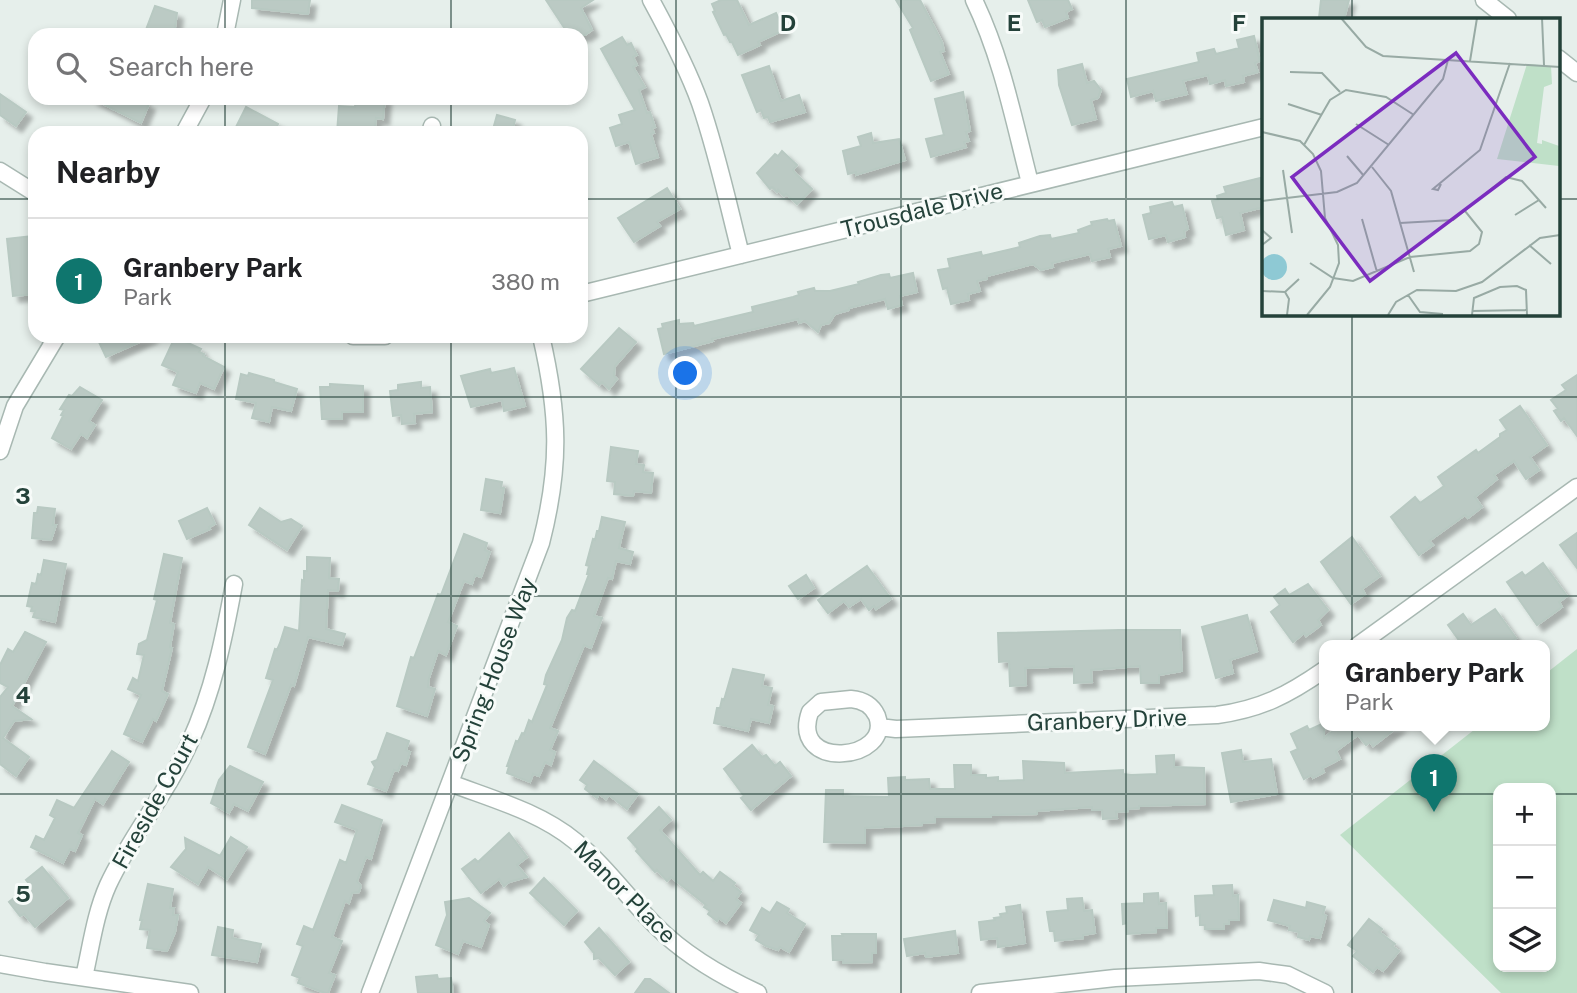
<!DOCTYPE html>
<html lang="en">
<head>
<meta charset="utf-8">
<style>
  :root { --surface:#fff; --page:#f2f2f2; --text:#202124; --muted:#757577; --line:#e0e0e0; --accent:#0f766e }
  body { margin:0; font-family:"Public Sans",sans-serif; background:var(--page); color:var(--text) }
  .controls { position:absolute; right:21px; bottom:21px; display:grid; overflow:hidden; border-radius:14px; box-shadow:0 4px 10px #0003 }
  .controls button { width:63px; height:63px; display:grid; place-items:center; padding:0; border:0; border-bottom:2px solid var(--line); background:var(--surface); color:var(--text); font:35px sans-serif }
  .you { position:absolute; left:686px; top:374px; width:24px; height:24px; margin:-18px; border:5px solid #fff; border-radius:50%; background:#1a73e8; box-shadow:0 0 0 10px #1a73e833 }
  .badge { display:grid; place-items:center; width:46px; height:46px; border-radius:50%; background:var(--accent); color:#fff; font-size:23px; font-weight:700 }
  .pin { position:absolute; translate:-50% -58px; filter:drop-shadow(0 2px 4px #0008) }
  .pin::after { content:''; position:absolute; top:37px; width:24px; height:21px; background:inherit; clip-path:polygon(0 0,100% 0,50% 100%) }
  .popup { position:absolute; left:1319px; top:640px; width:231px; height:91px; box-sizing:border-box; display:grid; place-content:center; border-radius:14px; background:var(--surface); filter:drop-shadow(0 2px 5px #0005); font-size:23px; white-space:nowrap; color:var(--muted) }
  .popup b { font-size:26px; color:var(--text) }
  .popup::after { content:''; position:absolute; left:50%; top:100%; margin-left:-14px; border:14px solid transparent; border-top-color:var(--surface) }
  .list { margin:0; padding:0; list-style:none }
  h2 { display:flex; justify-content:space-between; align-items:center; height:91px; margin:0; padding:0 28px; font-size:30px }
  h2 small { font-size:23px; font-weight:400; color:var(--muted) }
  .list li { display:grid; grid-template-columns:46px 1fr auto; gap:21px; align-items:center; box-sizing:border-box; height:126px; padding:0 28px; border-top:2px solid var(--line) }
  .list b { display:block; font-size:26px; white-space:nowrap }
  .list p { margin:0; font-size:23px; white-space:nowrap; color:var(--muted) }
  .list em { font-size:23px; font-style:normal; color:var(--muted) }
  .icon { flex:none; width:38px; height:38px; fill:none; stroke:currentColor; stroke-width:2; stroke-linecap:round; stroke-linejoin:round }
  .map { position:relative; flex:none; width:1577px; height:993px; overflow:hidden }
  .search { position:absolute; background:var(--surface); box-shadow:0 4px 10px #0003; left:28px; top:28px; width:560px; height:77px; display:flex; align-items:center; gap:18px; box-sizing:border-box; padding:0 24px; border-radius:21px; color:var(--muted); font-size:26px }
  .panel { position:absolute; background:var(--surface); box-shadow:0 4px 10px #0003; left:28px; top:126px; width:560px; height:217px; border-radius:21px }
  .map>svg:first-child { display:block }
  .green { fill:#bfe0c8; fill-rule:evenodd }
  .building { fill:#bbcac4; stroke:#b8c9c2; stroke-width:2; filter:url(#shadow) }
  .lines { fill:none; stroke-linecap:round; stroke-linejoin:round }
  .street-casing { stroke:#a8b8b2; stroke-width:19 }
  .street { stroke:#fff; stroke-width:16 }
  .grid { fill:none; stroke:#24423a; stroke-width:2; stroke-opacity:0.55 }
  .labels { text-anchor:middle; stroke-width:6; stroke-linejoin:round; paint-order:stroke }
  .street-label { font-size:23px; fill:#24423a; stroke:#f7fbf9 }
  .inset-road { fill:none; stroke:#98aaa4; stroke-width:2 }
  .view { fill:#7b2cbf; fill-opacity:0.15; stroke:#7b2cbf; stroke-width:3.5 }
  .inset-edge { fill:none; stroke:#24423a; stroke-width:3.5 }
  .grid-label { font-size:23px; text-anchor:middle; font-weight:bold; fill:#24423a; stroke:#f7fbf9; stroke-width:6; stroke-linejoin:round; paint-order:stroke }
</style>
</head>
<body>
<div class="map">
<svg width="1577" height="993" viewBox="0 0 1577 993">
  <defs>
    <filter id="shadow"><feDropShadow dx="6" dy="6" stdDeviation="2" flood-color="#0004"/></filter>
  </defs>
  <rect width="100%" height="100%" fill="#e6efeb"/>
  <path class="green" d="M1577 649V993H1501L1340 835 1479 726H1544V675ZM1498 788H1551V967H1498Z"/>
  <path class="building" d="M252 0H310L308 14 252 8Z
    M546 0H593L581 8 592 30 585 35H569Z
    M721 0H737L749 25 776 13 784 30 758 42 760 45 738 55 732 42H730L726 34 724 35 713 12 715 11 712 4Z
    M896 0H920L942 42 944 51 940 52 949 74 931 81 910 30 913 28Z
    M1028 0H1068L1072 9 1066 12 1068 18 1045 27 1042 20 1037 22Z
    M1321 0H1349L1344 19 1319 18Z
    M155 6 177 13 174 35H144Z
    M1254 36 1260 61 1255 63 1258 72 1243 76 1244 82 1226 86 1225 80 1210 84 1208 75 1183 81 1187 94 1156 101 1153 91 1131 97 1127 79 1199 62 1197 53 1214 49 1216 54 1239 48 1237 40Z
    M622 37 627 45 631 43 637 55 633 57 637 65 633 67 645 87 639 90 647 113 650 112 655 127 652 128 654 133 651 134 658 157 636 164 629 142 616 146 610 128 622 124 619 115 635 110 601 49Z
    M1082 64 1087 83 1094 81 1101 90 1098 98 1091 100 1096 119 1072 125 1059 85 1058 70Z
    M769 66 781 101 799 95 805 112 770 122 768 117 764 118 761 110 757 112 742 75Z
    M963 92 970 131 966 132 969 141 964 142 966 147 931 157 926 139 944 135 935 99Z
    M0 94 26 112 16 126 0 115Z
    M91 98H143L142 101 149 104 141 123Z
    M356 98H385L383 119 376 118 375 128 371 127V133H337L339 106 355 107Z
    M246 107 278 124 274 133H233Z
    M497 115 515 120 512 133H492Z
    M871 133 873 143 899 139 905 160 856 175V172L848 174 843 151 861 146 858 137Z
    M782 151 797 165 793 170 797 175 812 189 797 204 786 194 784 196 778 190 777 192 772 187 770 189 757 173 775 154 778 156Z
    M1264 177V207L1240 213 1244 230 1226 235 1222 217 1217 218 1212 201 1218 200 1217 196 1226 193 1224 187Z
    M667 188 680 209 657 222 660 226 634 242 618 218Z
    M1172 202 1174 207 1182 205 1188 229 1184 231 1185 237 1168 242 1166 235 1149 239 1143 215 1151 213 1150 207Z
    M1107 219 1108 221 1114 220 1121 246 1108 249 1110 257 1092 261 1090 254 1052 263 1053 267 1041 270 1033 264 987 276V279L977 281 980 291 968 294 969 300 951 304 947 288 943 289 938 270 950 268 948 259 981 252 982 256 1020 247 1019 243 1040 236 1050 235 1051 239 1079 233 1078 230 1092 225 1091 222Z
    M32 236 33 244H35V294L13 296 7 239Z
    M913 273 917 292 900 296 902 305 888 309 885 299 849 308V310L835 314 829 323 821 325 818 332 805 321 799 323 798 319 712 339 713 341 664 354 658 329 663 328 662 324 679 320V324L693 323 694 326 753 312 752 307 793 297 799 295 798 292 814 288 815 291H830L859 284 858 282 881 275 889 274 890 278Z
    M619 328 636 342 615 366 614 376 617 379 609 389 602 382 599 385 581 369Z
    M107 336H153L106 357 98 340Z
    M175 337 201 349 199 352 204 354 203 356 224 367 214 389 200 383 196 393 173 385 178 372 162 365Z
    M514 368 525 406 504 411 502 400 471 407 461 376 490 369 491 373Z
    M249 373 274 380V382L297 389 291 411 272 407 269 422 252 418 256 403 236 399 241 374 248 376Z
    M1577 375V436L1564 418 1561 421 1554 411 1558 409 1551 400 1566 390 1562 385Z
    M421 382V388L430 387 432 412 414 414 415 423 402 424 401 415 393 416 390 391 398 390V385Z
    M330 384 363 386V412H342V419H322L320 387H330Z
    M80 387 102 400 89 421 95 425 87 438 81 434 71 449 52 438 63 416 61 415 64 410 60 409 69 395 72 396Z
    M1520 406 1547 445 1530 457 1539 470 1526 479 1514 461 1494 475 1497 479 1475 497 1482 507 1468 518 1465 515 1429 541 1433 545 1419 555 1391 517 1415 497 1420 503 1444 486 1438 477 1476 450 1478 453 1500 437V434L1507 430 1500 420Z
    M611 447 638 451 636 464 644 465 643 472 653 473 651 493 634 491 633 496 614 494 615 482 607 481Z
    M486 479 502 482 501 488H504L500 513 481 510Z
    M38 507 55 509 53 525H56L51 540 32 538 34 513H37Z
    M207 508 215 524 209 527 210 529 187 539 179 521Z
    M260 508 281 522 291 519 302 526 287 550 249 525Z
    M602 517 625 522 619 548 633 552 630 564 616 561 612 579 608 578 594 616 602 618 591 648 584 645 550 728 558 731 550 750 555 752 551 765 545 762 539 776 533 774 530 782 507 773 509 766H507L516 741 518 742 522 733 524 734 529 720 532 722 547 685 544 684 546 675 562 640 567 618 572 610 575 611 589 574H587L589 566 586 565 593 539 595 540 597 531H599Z
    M1577 533V568L1560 545Z
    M464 534 487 543 485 550 490 552 481 577 475 575 472 584 464 581 448 622 457 626 446 655 438 651 429 678 428 687 435 689 427 716 397 706 411 657 414 658 438 594 441 595Z
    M1352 537 1380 576 1362 589 1365 594 1351 604 1321 562Z
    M164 554 182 558 170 623 174 624 170 647 172 648 162 691 168 694 156 721 153 719 142 742 124 734 141 695 128 689 133 678 138 681 144 655 137 654 139 644 147 640 157 600 154 599Z
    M307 557 330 558 329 578 339 579 338 591 328 590 326 629 345 634 342 645 308 637 294 686 291 685 265 754 248 747 273 680 266 678 275 649 277 650 280 643 285 627 299 631 302 580 304 581V571H307Z
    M44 560 66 564 55 622 33 617 35 611H31L32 607 27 606 32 583 36 584 38 574 41 575Z
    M1543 563 1567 596 1559 602 1562 607 1537 625 1507 582 1522 572 1525 576Z
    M867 566 891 599 876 609 874 606 869 610 861 599 849 607 844 601 828 613 818 600Z
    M806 575 814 588 798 599 789 586Z
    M1308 584 1328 610 1318 620 1321 625 1306 636 1304 633 1293 642 1271 612 1280 605 1274 597 1285 589 1289 595Z
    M1495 609 1516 638 1505 646H1463L1448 625 1463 614 1471 625Z
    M1247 615 1257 651 1230 660 1233 673 1216 678 1202 627Z
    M1119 630H1180L1182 671 1159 675V683H1141L1140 666 1091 670 1092 682 1074 683V666L1025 668 1026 685 1010 686 1009 661 999 662 998 633Z
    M25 632 46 642 12 706 31 719 14 721 3 738 29 757 16 776 0 764V697L8 687 0 683V665L8 649 13 652Z
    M733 669 764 675 762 686 772 688 768 705 773 706 769 723 751 719 748 731 714 723 717 708H720L722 699 724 700Z
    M1324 723V738L1339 726H1399L1373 746 1370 742 1366 745 1358 735 1336 751 1340 759 1322 768 1324 772 1313 778 1311 775 1304 779 1291 752 1298 749 1291 734 1307 726 1309 730Z
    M387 733 409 741 406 750 410 752 406 765 401 763 398 771 394 770 386 791 368 784 375 767 372 762 377 760Z
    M752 745 762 757 766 755 775 766 780 762 791 776 751 810 741 798 744 796 724 769Z
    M1241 750 1243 762 1271 759 1277 794 1231 802 1222 753Z
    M112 751 129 762 103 804 95 799 78 833 82 835 75 851 70 849 63 863 31 847 36 836 44 840 55 818 50 815 57 800 74 808Z
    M1174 755V767L1204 768 1205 804 1139 806V808L1128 809V811L1116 812 1117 818 1103 819 1102 810H1092V807L1037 811V814L991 815V817H935V822L922 823V825L865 828V843L824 842 826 790H843V796L889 797 888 778 905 777V780L929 779 930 789H955L954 765H971V775H986V778L998 777V781L1024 780 1023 761 1064 763 1065 773 1123 770V774L1131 775 1157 774 1156 756Z
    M594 761 638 794 627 809 609 795 606 799 599 794 597 798 585 789 587 785 580 780Z
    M230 766 263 782 248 811 234 804 229 813 211 803 219 780Z
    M342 805 382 820 371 859 366 857 357 881 361 886 359 892 352 893 349 903 345 901 332 937 342 941 329 973 335 975 328 993H325L298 983 300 978 292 975 303 946 297 944 304 926 313 930 340 860 346 863 357 830 335 822Z
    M659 807 671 820 660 830 700 875 703 872 713 881 720 872 735 883 733 886 741 892 736 899 741 903 726 923 719 918 717 921 708 914 710 911 704 907 706 905 671 877 667 881 657 870 655 872 636 851 638 849 628 838Z
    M509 833 527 857 517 865 527 877 509 882 504 886 499 879 481 893 462 869 475 859 478 862Z
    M231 837 247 847 227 879 208 867 198 884 171 867 186 849 185 838 220 856Z
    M42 867 68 898 35 927 24 914 20 916 9 902 30 885 26 880Z
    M544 878 577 911 564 925 530 893Z
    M148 884 173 889 170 908H174L173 915H178L175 932 167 951 147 948 150 930 140 929 142 920H140Z
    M1232 885 1233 896 1238 895 1239 920H1229V924H1224V929H1205V925H1200V915L1196 916 1195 896 1214 895 1213 886Z
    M1158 893 1159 904 1166 903 1167 928H1156V932L1127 934V923L1123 924 1122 904 1144 903V894Z
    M469 898 490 913 484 921 489 925 481 947 463 941 458 954 436 945 447 915 445 902Z
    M1082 898 1084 911 1092 910 1095 933 1083 935V938L1055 941 1054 931H1050L1047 912 1068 910 1067 899Z
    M1274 900 1306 908 1307 902 1325 907 1323 914 1326 916 1320 938 1310 936 1309 940 1298 937 1299 932 1289 930 1290 926 1268 920Z
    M777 902 789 909 787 913 805 924 789 952 780 947 778 950 766 946 756 940 759 935 750 930 762 908 770 913Z
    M1020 905 1025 943 998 947 997 938 981 940 979 922 995 920 994 918 1001 917 1000 914 1007 913 1006 907Z
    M1369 919 1382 929 1379 932 1395 944 1392 946 1399 951 1383 971 1377 967 1373 972 1353 956 1357 951 1348 945Z
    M218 927 233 930 232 938 261 944 257 962 212 955Z
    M599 928 629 962 615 975 599 958 594 959V953L585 942Z
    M955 931 958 953 926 957 925 953 907 956 904 939Z
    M842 934H876V953H872V962L843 963V960H833L832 936H843Z
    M437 975 438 979 451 978 453 993H418L416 977Z
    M645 979H650L669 993H635Z"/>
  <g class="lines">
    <g class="street-casing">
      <path id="street" d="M651 0C669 33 687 67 700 103 717 152 728 204 741 255
        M974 0C1002 58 1014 121 1030 183
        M1484 0 1508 19
        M225 35 232 0
        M1558 58 1577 73
        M184 133 203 98
        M430 133 432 126
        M0 171 35 193
        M581 294 1264 127
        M353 336H385
        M0 451 15 406 57 336
        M1357 646 1577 487
        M851 699C863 700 872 705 877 716 894 761 789 772 810 712L821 702Z
        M879 727 896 729 1217 715C1261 709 1288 695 1324 670
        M450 783C492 799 540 812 575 841 606 866 628 898 656 926 685 955 721 976 758 993
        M0 964 45 972 190 993
        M84 977C91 947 95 914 108 885 131 835 168 792 190 742 213 692 224 638 234 584
        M370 993 541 543C561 465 559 414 541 336
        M980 993 1115 978 1259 971 1288 975 1325 993"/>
    </g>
    <use href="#street" class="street"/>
  </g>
  <path class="grid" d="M225 0V35M451 0V35M676 0V993M901 0V993M1126 0V993M1352 0V19M225 98V133M451 98V133M0 199H35M581 199H1264M1558 199H1577M1352 313V993M225 336V993M451 336V993M0 397H1577M0 596H1577M0 794H1498M1551 794H1577"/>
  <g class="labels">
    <g class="street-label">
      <text transform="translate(922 210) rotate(-14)" y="8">Trousdale Drive</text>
      <text transform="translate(494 670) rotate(-69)" y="8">Spring House Way</text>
      <text transform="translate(1107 720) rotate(-2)" y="8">Granbery Drive</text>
      <text transform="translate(155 801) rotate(-61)" y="8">Fireside Court</text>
      <text transform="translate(625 892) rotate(45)" y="8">Manor Place</text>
    </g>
  </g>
  <g transform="translate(1262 18)">
    <rect width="298" height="298" fill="#e6efeb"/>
    <path d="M265 46 289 48 290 66 282 69 275 125 280 126V122L297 128V148L235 141Z" fill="#bfe0c8"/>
    <path d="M-1 249a13 13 0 1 1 26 0a13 13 0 1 1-26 0Z" fill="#8ec9d4"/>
    <path class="inset-road" d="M79 0 104 29 121 38 298 49M280 0 282 47M208 43 215 0M28 54 60 55 78 74M26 86 60 97M94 106 127 127M0 114 38 123 51 136 59 153 63 200 76 227 77 245 68 269 45 297M42 127 68 82 84 72 124 79 152 97M85 138 102 158M110 149 129 173 152 254M21 152 30 215M179 166 176 172 171 171 218 132 248 45M0 183 75 174 95 165 181 61 186 42M253 197 277 182M100 201 115 254M138 205 191 202 244 159 260 163 284 190M0 212 9 220 0 227M267 227 289 246M48 245 71 260 91 263 148 239 208 233 217 226 220 214 203 193M0 273 23 274 37 261M23 274 27 281 25 297M146 277 158 294 181 296M210 293 265 292M126 297 134 284 155 272 194 273 220 264 278 220 298 217M210 297 212 280 238 269 255 268 264 272 265 297"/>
    <path class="view" d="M194 35 273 139 108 263 30 159Z"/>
    <rect width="298" height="298" class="inset-edge"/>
  </g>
  <g class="grid-label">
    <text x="788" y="31">D</text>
    <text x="1014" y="31">E</text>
    <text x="1239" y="31">F</text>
    <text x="23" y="504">3</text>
    <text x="23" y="703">4</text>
    <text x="23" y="902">5</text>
  </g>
</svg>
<div class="controls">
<button>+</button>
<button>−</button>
<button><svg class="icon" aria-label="layers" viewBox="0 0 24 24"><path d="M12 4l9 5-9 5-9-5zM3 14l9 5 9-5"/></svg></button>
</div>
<div class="you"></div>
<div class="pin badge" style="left:1434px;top:812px">1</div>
<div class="popup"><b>Granbery Park</b>Park</div>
<div class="search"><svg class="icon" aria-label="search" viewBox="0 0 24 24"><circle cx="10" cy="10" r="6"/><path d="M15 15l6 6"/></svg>Search here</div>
<section class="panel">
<h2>Nearby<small></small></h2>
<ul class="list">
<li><span class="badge">1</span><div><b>Granbery Park</b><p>Park</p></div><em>380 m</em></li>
</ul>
</section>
</div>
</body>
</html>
